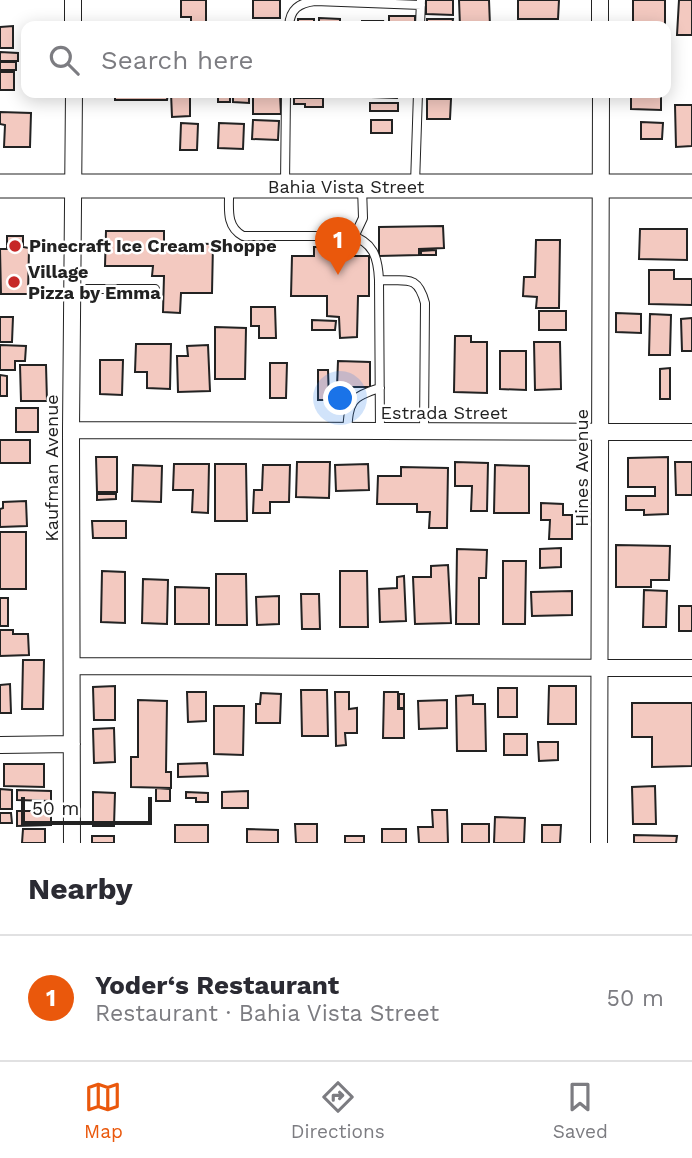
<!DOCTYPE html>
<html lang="en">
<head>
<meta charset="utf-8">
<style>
  :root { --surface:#fff; --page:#f7f7f7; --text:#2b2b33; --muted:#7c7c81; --line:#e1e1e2; --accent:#ea580c }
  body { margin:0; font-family:"Work Sans",sans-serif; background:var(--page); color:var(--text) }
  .scale { position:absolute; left:21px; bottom:18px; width:131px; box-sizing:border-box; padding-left:7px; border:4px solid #222; border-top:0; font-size:19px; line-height:24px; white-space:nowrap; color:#222; -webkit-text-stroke:5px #fff; paint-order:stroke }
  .you { position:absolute; left:341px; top:399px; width:24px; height:24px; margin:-18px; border:5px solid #fff; border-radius:50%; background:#1a73e8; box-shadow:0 0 0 10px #1a73e833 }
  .badge { display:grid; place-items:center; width:46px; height:46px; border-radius:50%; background:var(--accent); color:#fff; font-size:23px; font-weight:700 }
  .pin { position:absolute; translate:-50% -58px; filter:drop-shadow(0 2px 4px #0008) }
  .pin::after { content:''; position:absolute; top:37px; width:24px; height:21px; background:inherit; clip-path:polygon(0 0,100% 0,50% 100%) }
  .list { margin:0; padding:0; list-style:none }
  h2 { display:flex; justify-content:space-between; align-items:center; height:91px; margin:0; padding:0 28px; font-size:30px }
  h2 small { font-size:23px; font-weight:400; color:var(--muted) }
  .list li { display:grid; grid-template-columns:46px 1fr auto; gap:21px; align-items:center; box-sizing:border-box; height:126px; padding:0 28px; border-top:2px solid var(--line) }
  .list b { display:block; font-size:26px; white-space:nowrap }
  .list p { margin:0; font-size:23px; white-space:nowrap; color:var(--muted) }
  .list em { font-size:23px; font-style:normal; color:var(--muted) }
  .icon { flex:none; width:38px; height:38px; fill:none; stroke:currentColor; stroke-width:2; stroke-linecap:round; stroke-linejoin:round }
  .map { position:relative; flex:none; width:692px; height:843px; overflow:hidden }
  .search { position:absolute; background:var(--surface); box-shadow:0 4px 18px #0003; left:21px; right:21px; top:21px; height:77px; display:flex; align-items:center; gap:18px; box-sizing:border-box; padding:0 24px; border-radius:14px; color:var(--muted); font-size:26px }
  .sheet { height:217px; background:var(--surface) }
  nav { display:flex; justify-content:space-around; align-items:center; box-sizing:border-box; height:98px; border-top:2px solid var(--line); background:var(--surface); font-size:19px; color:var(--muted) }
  nav a { display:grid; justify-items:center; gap:4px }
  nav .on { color:var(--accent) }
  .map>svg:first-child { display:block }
  .building { fill:#f3c9c0; stroke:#222; stroke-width:2 }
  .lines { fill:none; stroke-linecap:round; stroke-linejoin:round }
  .lane-casing { stroke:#222; stroke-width:10 }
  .street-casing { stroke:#222; stroke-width:18 }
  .secondary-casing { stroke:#222; stroke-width:25 }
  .lane { stroke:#fff; stroke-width:8 }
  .street { stroke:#fff; stroke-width:16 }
  .secondary { stroke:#fff; stroke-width:23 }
  .poi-dot { fill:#c62828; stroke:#fff; stroke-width:2.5 }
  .labels { text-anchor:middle; stroke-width:5; stroke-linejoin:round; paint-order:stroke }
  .street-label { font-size:18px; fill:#222; stroke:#fff }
  .poi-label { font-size:18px; font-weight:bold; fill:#222; stroke:#fff; text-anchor:start }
</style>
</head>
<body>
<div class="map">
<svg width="692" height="843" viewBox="0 0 692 843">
  <rect width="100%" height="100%" fill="#fff"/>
  <path class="building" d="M181 0H206V26H191V17H181Z
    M253 0H280V18H253Z
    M426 0H453V15L426 14Z
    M459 0H489L490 26H460Z
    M518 0H559L558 19H518Z
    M633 0H665V26H633Z
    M679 0H692V35H677Z
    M389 16H415V26H389Z
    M319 18 340 19V26H319Z
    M298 19H314V26H298Z
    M427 19H453L452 26H427Z
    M362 21H383L382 26H362Z
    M13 26V48H0V27Z
    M0 52 18 53V61H0Z
    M0 62H16V70H0Z
    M0 72H14V90H0Z
    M115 93H168L167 100H115Z
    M171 93H190V116L172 117Z
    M218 93H230V102H218Z
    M233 93H249V103L233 102Z
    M372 93H398L397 98 372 97Z
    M631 93H661V110L631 109Z
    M253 95H280L281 114H253Z
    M294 98H323V107H305V104H294Z
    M427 99H451L450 119H427Z
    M370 103H398V111H370Z
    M675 105H692V146L676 147Z
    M0 112 31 113 30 147H4L5 125 0 124Z
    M253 120 279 121 278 140 252 139Z
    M371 120H392V133H371Z
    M641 122 663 123 662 139H641Z
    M181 123 198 124 197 150H180Z
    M219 123 244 124 243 149 218 148Z
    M443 226 444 248 419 249V255L379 256V227Z
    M640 229H687V260L639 259Z
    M106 231H164V243L213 244 212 293H181L180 313 163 312 164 276H152L153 266H105Z
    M7 236H23V247L29 248 28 294H1L0 249H7Z
    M536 240H560L559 308H536L537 297 523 296 524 277H535Z
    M314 247H338V256H369V296H358L357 337 340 338 339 317 327 316V296H291L292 256H314Z
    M436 250V255H421V251Z
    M649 270H674V279H692V305L649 304Z
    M251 307H275L276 338H259V326H251Z
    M539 311H566V330H539Z
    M616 313 641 314V333L616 332Z
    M650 314 671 315 670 355H649Z
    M0 317H13L12 342H0Z
    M692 318V351H682L681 319Z
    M312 320 336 321 335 330H312Z
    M215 327 246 328 245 379H215Z
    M455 336H471V342H487V393L454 392Z
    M534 342H560L561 389 535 390Z
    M136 344H171L170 389 147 388V372H135Z
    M0 345 26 346 25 361H15V370H0Z
    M208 345 210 391 178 392 177 356H188L187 346Z
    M500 351H526V390L500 389Z
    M100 360H123L122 395 100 394Z
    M338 361 370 362V387H337Z
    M270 363H287L286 398H270Z
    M20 365H46L47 401H21Z
    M670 368V399H660V369Z
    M318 370H328L329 400H318Z
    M0 375 7 376V396H0Z
    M16 408H38V432H16Z
    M0 440H30V463H0Z
    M96 457H117V492H97Z
    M668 457V514L644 515V510H626V496H655V487H628V458Z
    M297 462H330L329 498 296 497Z
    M455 462 488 463 487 511H471L472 486H455Z
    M675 462H692V495H676Z
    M174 464H209L208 513 192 512 193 490H173Z
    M215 464H246L247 521H215Z
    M368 464 369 490 336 491 335 465Z
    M133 465 162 466 161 502 132 501Z
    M263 465H290L289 502H270V513H253L254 490H262Z
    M495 465 529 466V513H494Z
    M401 467 448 468 447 528H429L430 512H417V504H377L378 476H401Z
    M97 494H116V499L97 500Z
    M26 501 27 526 0 527V509L3 508V502Z
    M541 503 563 504V515H572V539H549L550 520H541Z
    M92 521H126V538H93Z
    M0 532H26V589H0Z
    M616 545 670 546 669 580H651V587H616Z
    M561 548V567L540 568V549Z
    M457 549 487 550 486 578H479V624H456Z
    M503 561H526L525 624H503Z
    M448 565 451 623 415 624 413 577H431V566Z
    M102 571 125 572V623L101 622Z
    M340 571H367L368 627H340Z
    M216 574H246L247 625H216Z
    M404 576 406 621 380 622 379 589 397 588V577Z
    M143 579 168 580 167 624 142 623Z
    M175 587 209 588V624H175Z
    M644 590 667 591 666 627H643Z
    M572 591V615L532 616 531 592Z
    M301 594H319L320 629H302Z
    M279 596V624L257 625 256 597Z
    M0 598H8V626H0Z
    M679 606H692V631H679Z
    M0 630H13V634H28L29 655 0 656Z
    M23 660H44L43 709H22Z
    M10 684 11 713H0V685Z
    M115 686V720H94L93 687Z
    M549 686H576V724H548Z
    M498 688H517V717H498Z
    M301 690H327L328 736H302Z
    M187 692H206V721L188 722Z
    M335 692H349V709L357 708V733H345L346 745 336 746Z
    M384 692H398V709H404V738H383Z
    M261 693 281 694 280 723H256V704H260Z
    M399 694H404V708H399Z
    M473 695V704H485L486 751H457L456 696Z
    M138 700 167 701 166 772H171V788L131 787V757H138Z
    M447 700V728L419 729 418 701Z
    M632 703H692V766L652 767V737H632Z
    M214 706H244L243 755 214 754Z
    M114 728 115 762 94 763 93 729Z
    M504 734H527V755H504Z
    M538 742H558V760L539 761Z
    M207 763 208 776 178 777V764Z
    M4 764H44V787L4 786Z
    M655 786 656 824H633L632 787Z
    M156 788 170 789V801H156Z
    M0 789 12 790V809H0Z
    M17 790 51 791V801L17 800Z
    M248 791V808H222V792Z
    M93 792 115 793 114 826H93Z
    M186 792 208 793V802H196V798H186Z
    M432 810H447L448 843H419L418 827H433Z
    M17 811H51V825L17 826Z
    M0 813H11L12 823H0Z
    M495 817 525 818 524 843H494Z
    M295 824H317V843H296Z
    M462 824H489V843H462Z
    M175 825H208V843H175Z
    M542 825H561L560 843H542Z
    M23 829H45V843H22Z
    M247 829 278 830V843H247Z
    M382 829H406V843H382Z
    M634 835 677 836 676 843H634Z
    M92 836H114V843H92Z
    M345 836H364V843H345Z"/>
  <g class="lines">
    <g class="lane-casing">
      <path id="lane" d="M289 26C290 9 299 3 315 1L421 5
        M420 26 421 0
        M285 184 286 93
        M415 184 418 93
        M229 187C230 205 224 226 243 236H350C373 241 378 257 379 280 406 282 417 273 425 303L424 432
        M354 237 363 218 362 187
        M379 280 380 432
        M72 289H155
        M347 432C349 402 350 397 380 388"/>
    </g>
    <g class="street-casing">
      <path id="street" d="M73 0V26
        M600 0V26
        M71 430 692 432
        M72 666 692 668
        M0 745 72 744
        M72 843 71 430 74 93
        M599 843 601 93"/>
    </g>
    <g class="secondary-casing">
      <path id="secondary" d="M0 186H692"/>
    </g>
    <use href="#lane" class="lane"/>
    <use href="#street" class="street"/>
    <use href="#secondary" class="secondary"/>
  </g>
  <g class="poi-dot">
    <circle cx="15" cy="246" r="7"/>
    <circle cx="14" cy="282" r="7"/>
  </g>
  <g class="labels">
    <g class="street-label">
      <text x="346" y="193">Bahia Vista Street</text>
      <text x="444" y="419">Estrada Street</text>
      <text transform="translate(52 468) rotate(-90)" y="6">Kaufman Avenue</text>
      <text transform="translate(582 468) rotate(-90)" y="6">Hines Avenue</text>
    </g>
    <g class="poi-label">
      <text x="29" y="252">Pinecraft Ice Cream Shoppe</text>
      <text x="28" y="278">Village<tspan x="28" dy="21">Pizza by Emma</tspan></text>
    </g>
  </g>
</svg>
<div class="scale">50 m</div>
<div class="you"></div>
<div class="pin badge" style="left:338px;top:275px">1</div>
<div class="search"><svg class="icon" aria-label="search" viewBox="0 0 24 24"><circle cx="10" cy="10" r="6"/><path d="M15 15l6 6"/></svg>Search here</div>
</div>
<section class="sheet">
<h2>Nearby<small></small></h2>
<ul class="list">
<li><span class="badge">1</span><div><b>Yoder‘s Restaurant</b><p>Restaurant · Bahia Vista Street</p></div><em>50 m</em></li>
</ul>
</section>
<nav>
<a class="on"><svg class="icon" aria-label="map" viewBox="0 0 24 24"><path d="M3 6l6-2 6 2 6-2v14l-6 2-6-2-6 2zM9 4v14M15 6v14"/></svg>Map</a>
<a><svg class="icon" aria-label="directions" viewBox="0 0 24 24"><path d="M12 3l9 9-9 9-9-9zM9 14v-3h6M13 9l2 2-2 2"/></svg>Directions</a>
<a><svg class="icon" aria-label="saved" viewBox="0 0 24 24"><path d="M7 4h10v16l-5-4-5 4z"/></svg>Saved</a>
</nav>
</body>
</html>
